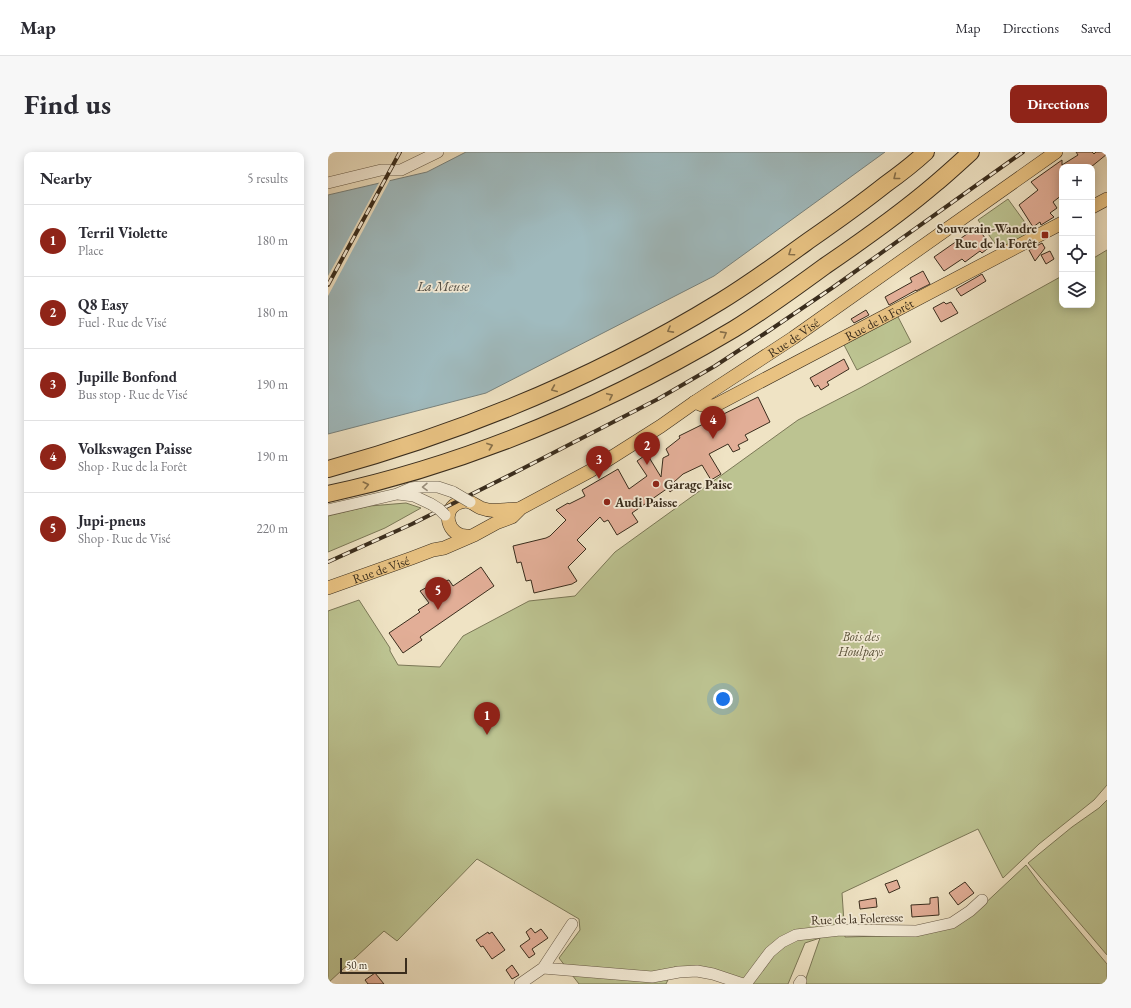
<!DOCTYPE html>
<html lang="en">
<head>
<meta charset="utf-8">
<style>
  :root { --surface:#fff; --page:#f7f7f7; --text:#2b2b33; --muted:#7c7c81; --line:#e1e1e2; --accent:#8f2418 }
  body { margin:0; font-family:"EB Garamond",serif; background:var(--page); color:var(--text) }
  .controls { position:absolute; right:12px; top:12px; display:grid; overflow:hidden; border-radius:8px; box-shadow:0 2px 10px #0003 }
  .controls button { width:36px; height:36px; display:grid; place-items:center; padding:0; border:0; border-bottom:1px solid var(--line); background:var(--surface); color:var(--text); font:20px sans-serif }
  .scale { position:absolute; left:12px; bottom:10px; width:67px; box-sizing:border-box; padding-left:4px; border:2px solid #3a2d1d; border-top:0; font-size:11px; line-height:14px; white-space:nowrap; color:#3a2d1d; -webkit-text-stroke:3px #f5edd9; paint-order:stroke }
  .you { position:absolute; left:395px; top:547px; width:14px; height:14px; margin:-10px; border:3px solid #fff; border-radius:50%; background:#1a73e8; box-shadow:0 0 0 6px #1a73e833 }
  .badge { display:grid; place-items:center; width:26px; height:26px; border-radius:50%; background:var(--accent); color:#fff; font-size:13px; font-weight:700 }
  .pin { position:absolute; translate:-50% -33px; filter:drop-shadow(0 1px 2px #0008) }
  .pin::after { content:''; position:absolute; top:21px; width:14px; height:12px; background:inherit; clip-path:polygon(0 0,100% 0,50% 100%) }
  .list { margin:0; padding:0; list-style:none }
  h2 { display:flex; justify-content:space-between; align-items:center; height:52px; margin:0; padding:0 16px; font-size:17px }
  h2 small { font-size:13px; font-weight:400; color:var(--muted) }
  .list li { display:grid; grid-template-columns:26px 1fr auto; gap:12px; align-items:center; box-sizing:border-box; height:72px; padding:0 16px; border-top:1px solid var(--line) }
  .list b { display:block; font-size:15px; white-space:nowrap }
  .list p { margin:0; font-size:13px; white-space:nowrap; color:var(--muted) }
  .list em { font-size:13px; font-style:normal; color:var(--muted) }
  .icon { flex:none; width:22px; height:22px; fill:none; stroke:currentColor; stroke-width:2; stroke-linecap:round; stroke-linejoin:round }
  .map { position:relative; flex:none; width:779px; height:832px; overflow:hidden; border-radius:8px }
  header { display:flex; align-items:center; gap:24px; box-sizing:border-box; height:56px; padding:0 20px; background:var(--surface); border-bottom:1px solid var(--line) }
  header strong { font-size:19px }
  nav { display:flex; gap:22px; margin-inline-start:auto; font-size:14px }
  .intro { display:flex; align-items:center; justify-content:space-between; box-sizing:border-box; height:96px; padding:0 24px }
  h1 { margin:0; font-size:28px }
  .button { padding:10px 18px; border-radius:8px; background:var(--accent); color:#fff; font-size:14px; font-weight:700 }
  main { display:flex; gap:24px; padding:0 24px }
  aside { flex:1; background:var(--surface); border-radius:8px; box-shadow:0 2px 10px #0003 }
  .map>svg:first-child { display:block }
  .green { fill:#bcc391; stroke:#7b7857 }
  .water { fill:#a0bbbf; stroke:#77827e }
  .pier { fill:#efe3c4 }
  .building { fill:#e2ae97; stroke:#3a2d1d }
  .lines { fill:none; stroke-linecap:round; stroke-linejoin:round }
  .minor-casing { stroke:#675a47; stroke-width:12 }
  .major-casing { stroke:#3a2d1d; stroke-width:14 }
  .highway-casing { stroke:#3a2d1d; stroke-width:18 }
  .minor { stroke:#f5edd9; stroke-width:11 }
  .major { stroke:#e8c282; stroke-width:13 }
  .highway { stroke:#e8c282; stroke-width:16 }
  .rail-casing { stroke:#3a2d1d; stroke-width:4 }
  .rail { stroke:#f5edd9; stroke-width:2.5; stroke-dasharray:8; stroke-linecap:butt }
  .minor-bridge-casing { stroke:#675a47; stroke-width:12; stroke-linecap:butt }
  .minor-bridge { stroke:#f5edd9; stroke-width:11 }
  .oneway { stroke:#88704a }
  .oneway2 { stroke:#988d7b }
  .poi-dot { fill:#8f2418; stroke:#f5edd9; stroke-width:1.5 }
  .labels { text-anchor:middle; stroke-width:3.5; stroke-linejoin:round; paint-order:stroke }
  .poi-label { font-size:13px; font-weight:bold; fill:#3a2d1d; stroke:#f5edd9; text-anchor:start }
  .street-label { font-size:13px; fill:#3a2d1d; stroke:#f5edd9 }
  .park-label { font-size:13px; font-style:italic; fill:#5a523a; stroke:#f5edd9 }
  .water-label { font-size:14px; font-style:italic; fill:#545046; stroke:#f5edd9 }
</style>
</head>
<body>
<header>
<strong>Map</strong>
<nav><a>Map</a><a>Directions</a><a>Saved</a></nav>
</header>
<div class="intro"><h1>Find us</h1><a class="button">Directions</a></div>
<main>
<aside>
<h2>Nearby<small>5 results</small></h2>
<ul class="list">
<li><span class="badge">1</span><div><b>Terril Violette</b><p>Place</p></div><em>180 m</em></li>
<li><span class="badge">2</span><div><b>Q8 Easy</b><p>Fuel · Rue de Visé</p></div><em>180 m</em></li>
<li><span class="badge">3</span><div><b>Jupille Bonfond</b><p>Bus stop · Rue de Visé</p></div><em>190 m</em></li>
<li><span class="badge">4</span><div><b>Volkswagen Paisse</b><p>Shop · Rue de la Forêt</p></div><em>190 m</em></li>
<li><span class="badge">5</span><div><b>Jupi-pneus</b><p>Shop · Rue de Visé</p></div><em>220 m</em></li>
</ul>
</aside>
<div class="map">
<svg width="779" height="832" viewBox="0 0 779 832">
  <rect width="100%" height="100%" fill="#efe3c4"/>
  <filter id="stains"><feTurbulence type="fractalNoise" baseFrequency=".005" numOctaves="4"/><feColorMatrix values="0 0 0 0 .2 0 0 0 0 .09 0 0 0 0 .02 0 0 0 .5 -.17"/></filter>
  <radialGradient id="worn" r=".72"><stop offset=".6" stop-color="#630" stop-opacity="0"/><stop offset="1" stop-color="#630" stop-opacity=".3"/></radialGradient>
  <path class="green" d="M680 47 704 80 671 97 650 68Z
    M779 98V633L766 648 711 692 675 726 650 677 514 741 517 785 591 783 651 757 698 713 712 732 779 812V832H476L492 786 477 791 460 832H412L346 815 338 832H251L231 806 252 778 251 767 149 707 69 789 56 779 0 831V459L31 448 62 496V499L70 513 112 515 135 484 201 449 247 444 287 400 470 268 532 236 734 124V153H764V107Z
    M569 163 583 190 529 218 515 191Z
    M78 351 93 356 57 376 0 400V364L42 354Z
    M779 648V803L700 711 744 675 771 656Z"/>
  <path class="water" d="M138 0H557L386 124 158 241 0 282V43L99 20Z"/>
  <path class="pier" d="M63 26 0 144V124L52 29Z"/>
  <path class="building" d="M748 0H764L766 2 768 0H779V2L763 15H734V43L725 50 729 56 722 61 726 65 713 73 712 70 705 75 691 53 710 38 703 30 734 8V13L750 3Z
    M649 75 663 94 654 101 652 99 637 110 634 107 616 119 606 105Z
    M714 91 717 96 707 109 701 98Z
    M722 99 726 107 718 112 713 103Z
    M595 119 602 132 588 139V138L561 153 557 145 584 130 582 126Z
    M654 122 658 129 633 144 628 137Z
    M616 150 618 152 623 150 630 161 613 170 605 156Z
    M538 158 541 163 526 171 523 167Z
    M516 207 521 217 499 230 501 233 493 238 490 233 487 235 482 226Z
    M430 245 442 270 417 283 420 288 410 293 412 297 405 300 400 292 381 302 393 322 383 328 374 313 355 322 346 330 348 335 342 340 340 336 304 361 310 370 289 383 280 368 276 370 272 365 249 388 258 397 240 415 249 429 244 432 206 441 203 428 198 429 193 410 189 411 185 394 218 386 222 384 238 368 228 358 240 351 241 352 257 344 254 338 290 317 301 337 319 324 309 309 319 302 333 325 335 306 341 303 338 297 352 286 351 284Z
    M153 415 166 434 92 485 94 488 75 501 61 481 92 460 90 458 101 451 92 439 105 432 121 428 125 434Z
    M569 728 572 736 561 741 557 732Z
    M637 730 646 741 630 753 621 741Z
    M610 745 611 763 584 765 583 753 602 752V746Z
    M548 746 549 755 532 757 531 749Z
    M203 776 207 781 213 777 220 786 204 797 207 802 201 806 192 794 202 787 198 780Z
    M160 780 161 782 164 780 177 798 164 807 155 794 153 795 148 788Z
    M184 813 191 823 184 827 178 818Z
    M47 821 56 832H40L37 828Z"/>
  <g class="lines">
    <g class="minor-casing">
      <path id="minor" d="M0 31 53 18H73L110 0
        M70 342 86 344 103 352
        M0 358 69 342 83 336 91 335H110L125 340
        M215 816 324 825 351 820 369 819 385 822 415 832
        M192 832 215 816 244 772
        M418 832 442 800 454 790 468 783 512 778 588 779 624 771 642 759 654 748
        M471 832 473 829"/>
    </g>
    <g class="major-casing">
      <g id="major">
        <path d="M764 55 779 47"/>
        <path id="s1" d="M367 250 374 253 386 254 734 71"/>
        <path d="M140 384C119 385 112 356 133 350 142 347 146 353 153 356 166 361 176 357 189 357"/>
        <path id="s2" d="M0 436 84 406 105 398 116 396 146 383 168 371 184 365 193 356 262 319 333 274 367 250 465 186 728 0"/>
      </g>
    </g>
    <g class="highway-casing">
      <path id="highway" d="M0 317C138 279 271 224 393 149 424 130 454 108 483 87 509 69 534 51 558 32 572 22 585 12 598 0
        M0 342C143 311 280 252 406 177 437 158 467 136 497 114 535 88 572 62 607 32 619 22 631 11 643 0"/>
    </g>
    <use href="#minor" class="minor"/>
    <use href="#major" class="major"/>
    <use href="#highway" class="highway"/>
    <g class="rail-casing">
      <path id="rail" d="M0 133 72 0
        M0 410 84 372 188 320 330 247 387 214 442 178 504 136 695 0"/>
    </g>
    <use href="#rail" class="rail"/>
    <g class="minor-bridge-casing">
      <path id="minor-bridge" d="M125 340 142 350
        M103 352 111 357 117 363"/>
    </g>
    <use href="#minor-bridge" class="minor-bridge"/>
  </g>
  <defs><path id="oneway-chevron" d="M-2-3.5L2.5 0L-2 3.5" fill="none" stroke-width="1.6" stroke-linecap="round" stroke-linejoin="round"/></defs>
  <g class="oneway">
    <use href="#oneway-chevron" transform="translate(568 25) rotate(142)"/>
    <use href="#oneway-chevron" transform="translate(463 101) rotate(145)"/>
    <use href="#oneway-chevron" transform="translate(342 178) rotate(151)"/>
    <use href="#oneway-chevron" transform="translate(396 182) rotate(-29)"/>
    <use href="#oneway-chevron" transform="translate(226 237) rotate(157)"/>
    <use href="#oneway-chevron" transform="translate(282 244) rotate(-25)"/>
    <use href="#oneway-chevron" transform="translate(162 294) rotate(-20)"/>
    <use href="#oneway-chevron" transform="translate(38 333) rotate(-14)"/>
  </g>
  <use class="oneway2" href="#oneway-chevron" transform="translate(97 335) rotate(179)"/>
  <g class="poi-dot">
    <rect x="713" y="79" width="8" height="8" rx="2"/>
    <circle cx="328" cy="332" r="4"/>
    <circle cx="279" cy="350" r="4"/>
  </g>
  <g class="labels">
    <g class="poi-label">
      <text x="709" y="81" text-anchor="end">Souverain-Wandre<tspan x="709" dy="15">Rue de la Forêt</tspan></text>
      <text x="336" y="337">Garage Paise</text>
      <text x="287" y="355">Audi Paisse</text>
    </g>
    <g class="street-label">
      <text dy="5" stroke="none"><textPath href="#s1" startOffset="206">Rue de la Forêt</textPath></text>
      <text dy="5" stroke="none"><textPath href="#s2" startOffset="532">Rue de Visé</textPath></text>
      <text dy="5" stroke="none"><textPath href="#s2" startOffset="56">Rue de Visé</textPath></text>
      <text transform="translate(529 766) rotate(-2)" y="5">Rue de la Foleresse</text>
    </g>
    <g class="park-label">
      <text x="533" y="489">Bois des<tspan x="533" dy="15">Houlpays</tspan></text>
    </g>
    <g class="water-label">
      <text x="115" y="139">La Meuse</text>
    </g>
  </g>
  <rect width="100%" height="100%" filter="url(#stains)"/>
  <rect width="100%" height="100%" fill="url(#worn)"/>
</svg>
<div class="controls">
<button>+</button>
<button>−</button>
<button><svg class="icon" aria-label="locate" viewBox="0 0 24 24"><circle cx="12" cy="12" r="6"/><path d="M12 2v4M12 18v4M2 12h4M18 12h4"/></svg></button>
<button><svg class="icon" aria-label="layers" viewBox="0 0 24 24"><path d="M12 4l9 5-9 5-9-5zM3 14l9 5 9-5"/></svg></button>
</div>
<div class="scale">50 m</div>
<div class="you"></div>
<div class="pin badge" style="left:159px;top:583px">1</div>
<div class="pin badge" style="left:319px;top:313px">2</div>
<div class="pin badge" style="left:271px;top:327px">3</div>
<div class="pin badge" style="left:385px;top:287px">4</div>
<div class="pin badge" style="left:110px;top:458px">5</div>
</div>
</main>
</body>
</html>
